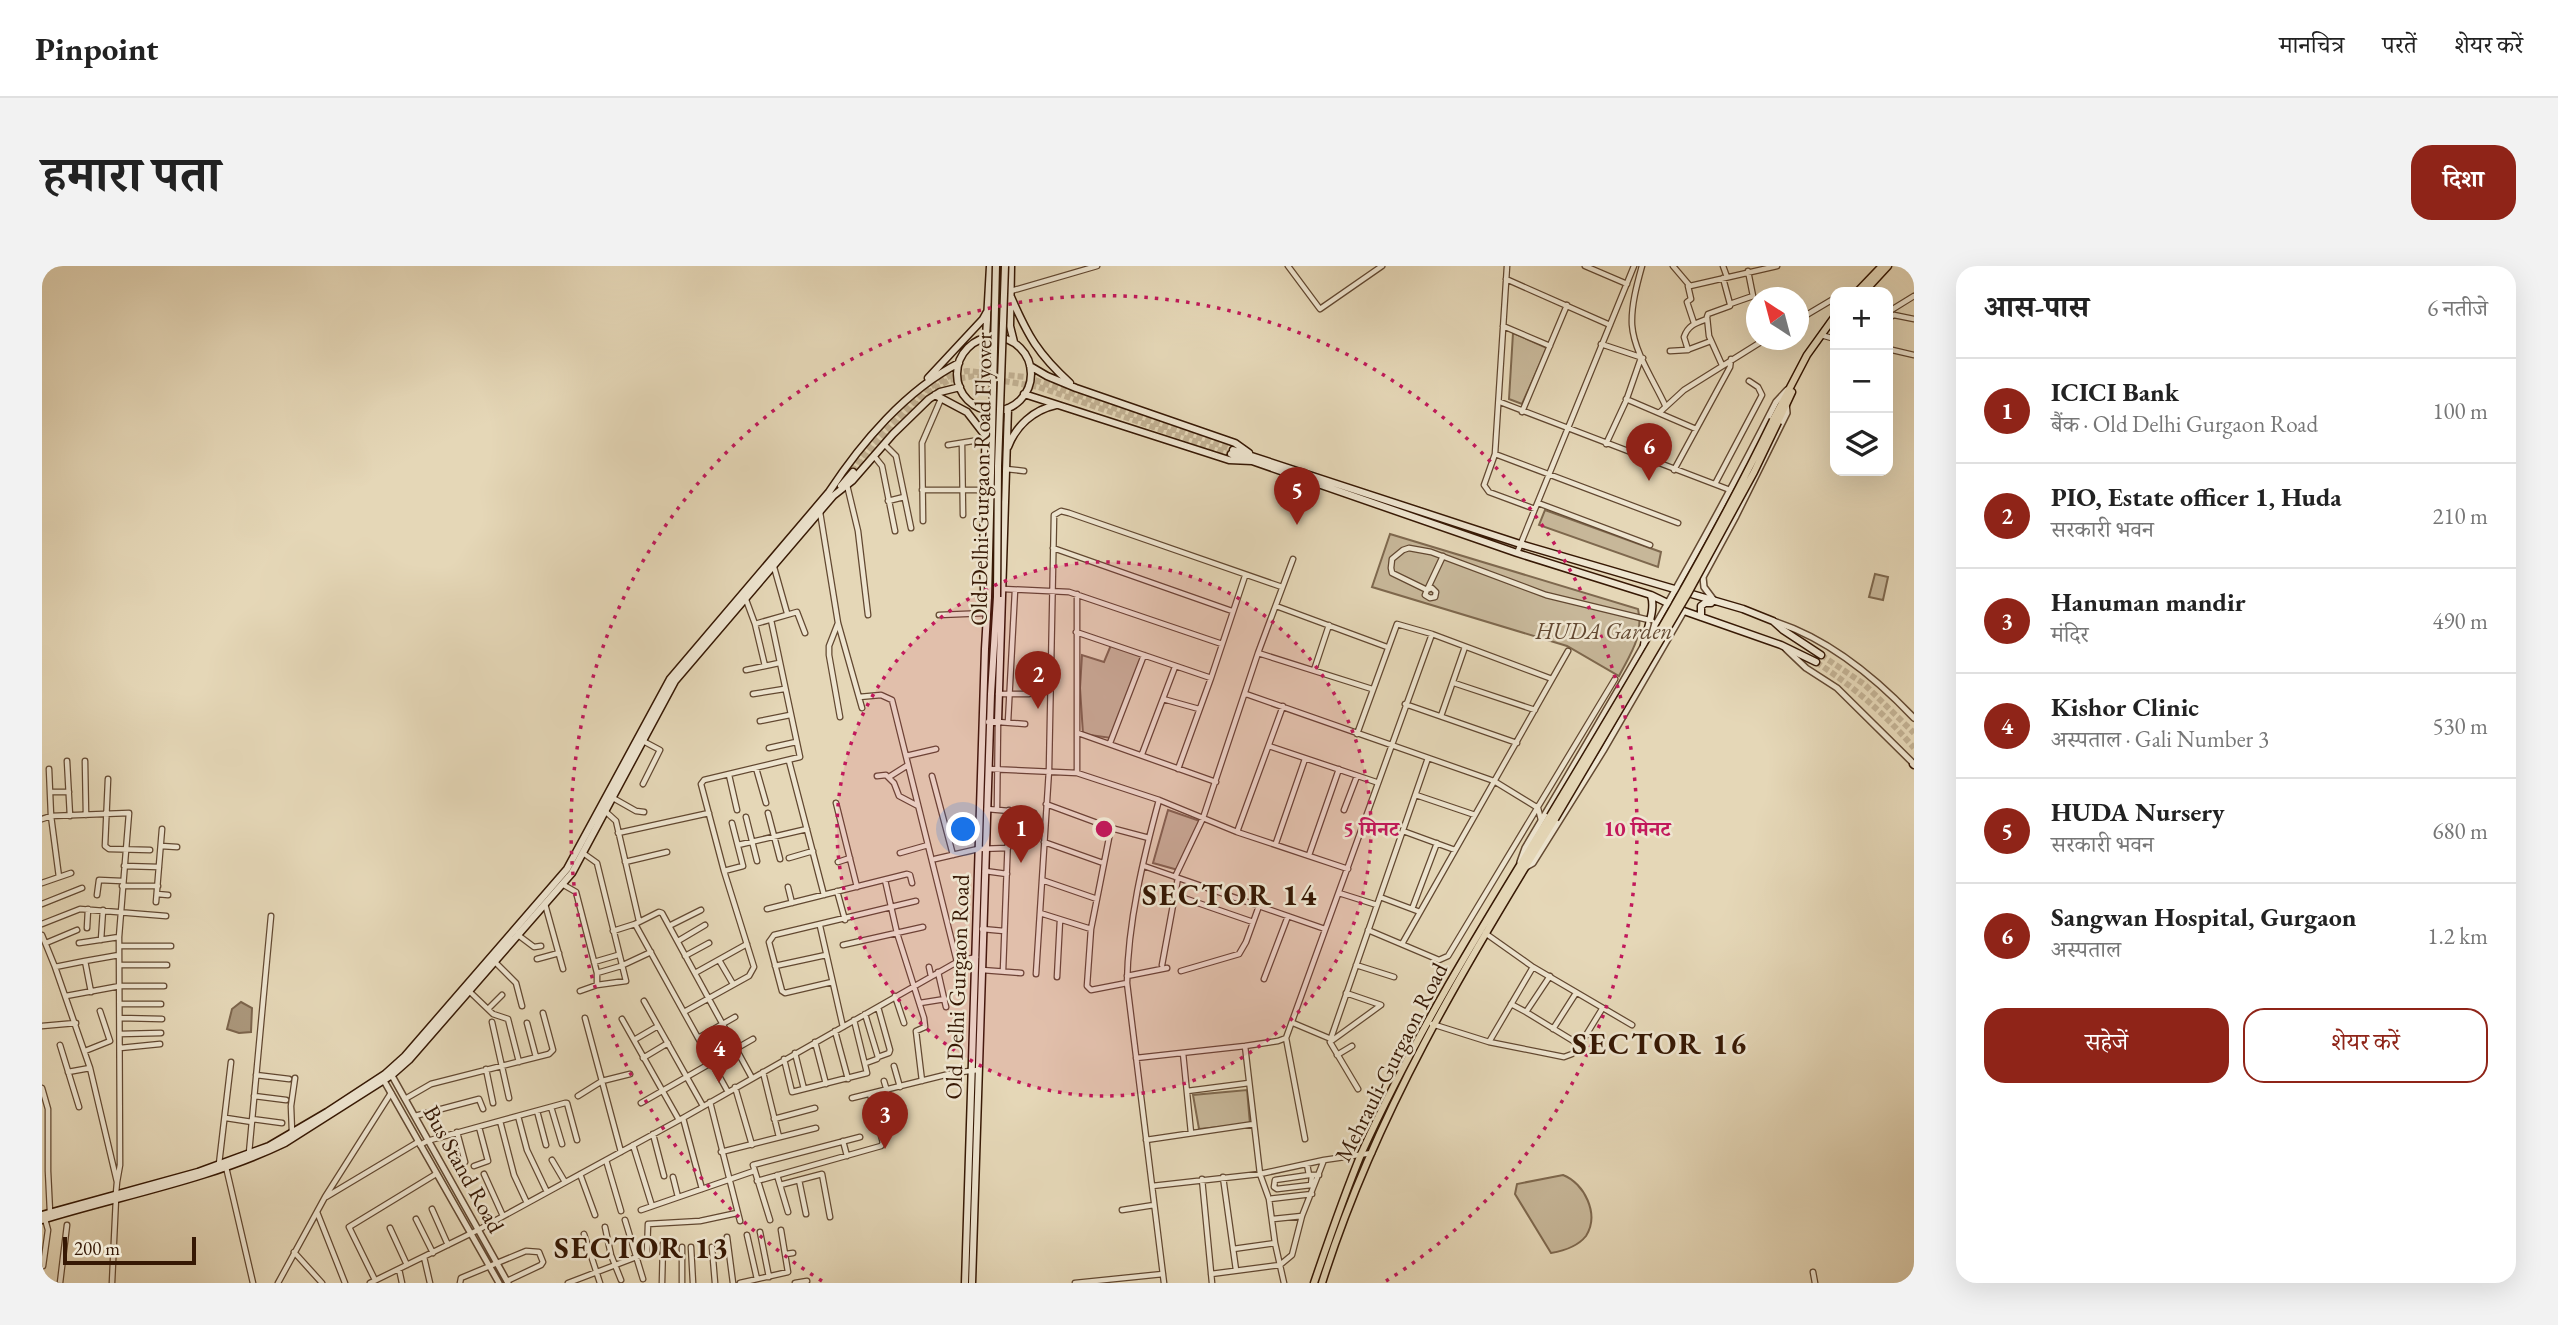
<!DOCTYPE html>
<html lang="hi">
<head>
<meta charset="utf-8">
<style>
  :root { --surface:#fff; --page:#f2f2f2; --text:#222; --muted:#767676; --line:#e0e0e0; --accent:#8f2418 }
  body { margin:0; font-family:"EB Garamond","Noto Serif Devanagari",serif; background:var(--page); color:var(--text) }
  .controls { position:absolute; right:21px; top:21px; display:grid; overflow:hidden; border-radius:14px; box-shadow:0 7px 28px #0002 }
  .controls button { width:63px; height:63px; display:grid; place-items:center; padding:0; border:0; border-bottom:2px solid var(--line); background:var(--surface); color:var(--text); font:35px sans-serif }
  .compass { position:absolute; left:1704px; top:21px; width:63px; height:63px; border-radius:50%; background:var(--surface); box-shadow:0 7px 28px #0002; rotate:324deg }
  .scale { position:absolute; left:21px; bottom:18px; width:133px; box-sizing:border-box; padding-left:7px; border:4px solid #361804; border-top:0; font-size:19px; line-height:24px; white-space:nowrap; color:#361804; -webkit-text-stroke:5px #eee5d0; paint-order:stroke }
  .you { position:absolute; left:922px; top:564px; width:24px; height:24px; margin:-18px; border:5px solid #fff; border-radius:50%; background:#1a73e8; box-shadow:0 0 0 10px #1a73e833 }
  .badge { display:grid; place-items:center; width:46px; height:46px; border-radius:50%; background:var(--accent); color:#fff; font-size:23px; font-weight:700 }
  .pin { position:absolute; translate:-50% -58px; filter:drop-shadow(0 2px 4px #0008) }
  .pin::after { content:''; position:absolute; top:37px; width:24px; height:21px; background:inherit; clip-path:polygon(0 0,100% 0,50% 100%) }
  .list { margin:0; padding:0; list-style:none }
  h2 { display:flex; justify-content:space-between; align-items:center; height:91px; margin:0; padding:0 28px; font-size:30px }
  h2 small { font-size:23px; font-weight:400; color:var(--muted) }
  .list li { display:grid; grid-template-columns:46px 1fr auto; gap:21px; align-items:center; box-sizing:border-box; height:105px; padding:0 28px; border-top:2px solid var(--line) }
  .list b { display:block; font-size:26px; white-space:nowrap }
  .list p { margin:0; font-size:23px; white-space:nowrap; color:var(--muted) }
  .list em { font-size:23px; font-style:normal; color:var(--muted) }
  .actions { display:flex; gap:14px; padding:21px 28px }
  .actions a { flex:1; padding:16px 0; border:2px solid var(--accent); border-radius:21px; text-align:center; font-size:24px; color:var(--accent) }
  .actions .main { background:var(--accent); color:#fff }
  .icon { flex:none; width:38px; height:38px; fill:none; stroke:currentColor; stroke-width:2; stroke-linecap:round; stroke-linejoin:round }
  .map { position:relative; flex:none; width:1872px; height:1017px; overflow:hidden; border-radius:21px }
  header { display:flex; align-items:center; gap:42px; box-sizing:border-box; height:98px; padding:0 35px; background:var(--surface); border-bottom:2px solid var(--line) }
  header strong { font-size:33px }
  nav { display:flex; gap:38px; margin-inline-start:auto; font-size:24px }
  .intro { display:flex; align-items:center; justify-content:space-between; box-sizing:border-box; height:168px; padding:0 42px }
  h1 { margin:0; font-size:49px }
  .button { padding:18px 32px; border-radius:21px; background:var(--accent); color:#fff; font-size:24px; font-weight:700 }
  main { display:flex; gap:42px; padding:0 42px }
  aside { flex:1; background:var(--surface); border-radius:21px; box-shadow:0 7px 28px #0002 }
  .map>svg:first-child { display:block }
  .green { fill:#c7b799; stroke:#7e684e; stroke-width:2 }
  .water { fill:#aa967a; stroke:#7c644b; stroke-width:2 }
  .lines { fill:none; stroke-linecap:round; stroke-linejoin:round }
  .secondary-tunnel { stroke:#c2b193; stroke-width:6; stroke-dasharray:6 3; stroke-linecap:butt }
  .minor-casing { stroke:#624831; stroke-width:7 }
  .tertiary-casing { stroke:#624831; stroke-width:8 }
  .secondary-casing { stroke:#361804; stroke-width:9 }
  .primary-casing { stroke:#361804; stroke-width:9 }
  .minor { stroke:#eee5d0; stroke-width:4.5 }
  .tertiary { stroke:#eee5d0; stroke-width:5 }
  .secondary { stroke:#eee5d0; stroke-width:6 }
  .primary { stroke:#e5d7b7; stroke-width:6 }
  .secondary-bridge-casing { stroke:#361804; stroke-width:9; stroke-linecap:butt }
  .primary-bridge-casing { stroke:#361804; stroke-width:9; stroke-linecap:butt }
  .secondary-bridge { stroke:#eee5d0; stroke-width:6 }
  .primary-bridge { stroke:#e5d7b7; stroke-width:6 }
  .ring { fill:none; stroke:#c2185b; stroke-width:3.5; stroke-dasharray:3.5 7 }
  .labels { text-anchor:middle; stroke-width:5; stroke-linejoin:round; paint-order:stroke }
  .street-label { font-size:23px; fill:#361804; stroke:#eee5d0 }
  .park-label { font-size:23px; font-style:italic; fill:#624831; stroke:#eee5d0 }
  .district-label { font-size:30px; font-weight:bold; letter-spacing:2px; fill:#361804; stroke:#eee5d0 }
  .centre { fill:#c2185b; stroke:#eee5d0; stroke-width:3.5 }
  .ring-label { font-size:21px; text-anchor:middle; font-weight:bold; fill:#c2185b; stroke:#eee5d0; stroke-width:5; stroke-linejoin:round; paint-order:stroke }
</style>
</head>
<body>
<header>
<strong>Pinpoint</strong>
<nav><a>मानचित्र</a><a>परतें</a><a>शेयर करें</a></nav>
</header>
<div class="intro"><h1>हमारा पता</h1><a class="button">दिशा</a></div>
<main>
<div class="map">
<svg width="1872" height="1017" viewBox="0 0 1872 1017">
  <rect width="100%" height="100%" fill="#e5d7b7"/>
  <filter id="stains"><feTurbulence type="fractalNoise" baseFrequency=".00286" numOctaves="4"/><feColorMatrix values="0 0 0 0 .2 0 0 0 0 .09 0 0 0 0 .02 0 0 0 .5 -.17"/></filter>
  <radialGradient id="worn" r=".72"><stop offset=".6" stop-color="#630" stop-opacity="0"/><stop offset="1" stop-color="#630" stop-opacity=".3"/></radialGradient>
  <path class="green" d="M1471 67 1505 82 1480 138 1467 133Z
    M1503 244 1619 286 1616 301 1497 259Z
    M1348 268 1596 343C1602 369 1589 387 1577 410L1525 380 1330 321Z
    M1833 308 1846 311 1841 334 1827 331Z
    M1069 379 1101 391 1069 472 1041 468 1038 422 1040 389 1062 396Z
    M1126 544 1158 555 1136 604 1111 597Z
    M1205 824 1208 858 1157 863 1151 829Z
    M1521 909C1542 917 1558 948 1544 970 1536 980 1521 985 1509 987L1473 928 1475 918Z"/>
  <path class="water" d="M199 736 210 742 209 766 197 767 185 763 190 743Z"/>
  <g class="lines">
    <path class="secondary-tunnel" d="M807 203 883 124 911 108 925 105 984 111 1191 184
      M811 206 889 125 907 114 933 110 997 121 1189 188
      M1779 389 1822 418 1872 467
      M1774 396C1812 421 1842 447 1872 482"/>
    <g class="minor-casing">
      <path id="minor" d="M1246 0 1278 43 1340 0
        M1465 0 1453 188 1442 219 1447 226 1493 243
        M1543 0 1585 18
        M1600 0C1595 18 1589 40 1590 59 1592 86 1612 115 1623 139
        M1631 0 1648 20 1735 0
        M1681 0 1685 11
        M1681 12 1688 38
        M1464 13 1568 59
        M1646 20 1649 33 1645 36 1652 57
        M969 25 1055 0
        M1846 46 1872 30
        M1846 52 1852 49 1872 53
        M1756 54 1793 32
        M1461 60 1508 80
        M1779 69 1793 73
        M1559 78 1601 92
        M1846 83 1872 89
        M1646 84 1642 71C1646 59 1654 57 1665 53
        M1628 85 1645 84 1669 75
        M1680 99 1667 70 1665 51 1666 48 1688 40V38L1711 30 1706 5
        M1584 133 1654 163
        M1458 136 1688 224
        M1480 146 1525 39
        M1617 147 1642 124 1722 74
        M842 178 854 190 869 262
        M920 178 921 249
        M1564 178 1584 135 1599 92
        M906 179 943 173
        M1453 188 1636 257
        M832 190 840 200 853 265
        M964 203 982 205
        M1632 204 1688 101 1689 93
        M1673 218 1720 129 1716 121 1707 115
        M805 219 816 265 826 349
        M880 224H942
        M846 235 862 231
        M1496 237 1608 279
        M778 246 796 357 820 442
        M881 255 880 177 899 133
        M1011 282 1190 345
        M1475 287 1592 0
        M1401 290 1385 324 1383 329 1388 332 1393 331 1394 326 1390 322 1385 324 1350 307 1349 302 1350 293 1361 284 1367 282 1389 286 1504 329 1607 354
        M732 301 745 347
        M961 323 1027 326 1180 378
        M703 331 713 358 723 400
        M1234 340 1345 381
        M897 349 945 347
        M796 357 787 380V389L798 451
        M713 358 755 346 763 367
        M1034 366 1169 412
        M1216 387 1330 423
        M704 404 737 397
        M1272 404 1287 359
        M1412 417 1493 444
        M711 428 742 423
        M956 428H987
        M1204 428 1452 515 1496 542 1499 554
        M817 431 839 429 850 434 851 438 915 696
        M1121 433 1157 443
        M1363 438 1475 477
        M1399 450 1423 381
        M718 455 748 449
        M966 456 973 324
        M1036 467 1174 516
        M1315 468 1355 358 1390 368 1510 413
        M601 475 618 484 601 518
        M1068 477 1102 389
        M1227 480 1334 516
        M727 482 754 476
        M1100 488 1133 401
        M864 490 894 483
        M25 495 28 550
        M43 495 44 549
        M747 495 782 629
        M714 502 724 537
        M7 503 9 550 17 611
        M947 503 1035 507 1117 534 1195 566 1306 603
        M1136 503 1169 412 1203 310
        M1035 507V328
        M687 509 695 544
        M835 510 844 509 852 517 857 530 876 540
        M890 510 911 589
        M847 511 866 499
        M66 513 63 580 67 583 108 584
        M8 526H27
        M1374 529 1433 549
        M571 532 594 545 602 546
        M1117 534C1101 593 1086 656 1085 717L1122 1017
        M794 537 815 621
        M1004 538 1069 562 1107 572
        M945 543 992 547
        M955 543 956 456 983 458
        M1302 544 1315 510
        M563 545 574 555 597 655
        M726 547 738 593
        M704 551 715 595
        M0 553 9 550 87 547 77 671 78 899 75 916
        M1069 562 1049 663 1045 720 1049 724 1085 717
        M1361 565 1413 584
        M1195 566 1241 440
        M576 567 667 547
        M1002 576 1061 597
        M1234 577 1263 493
        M696 579 765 563
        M119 580 135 581
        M541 587 555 597 584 715 555 719
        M858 587 886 579
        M1267 589 1297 503
        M747 592 771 585
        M893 593 936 583 966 582
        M583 596 625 586
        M796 596 808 592
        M82 600 117 601
        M1102 600 1283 663
        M682 605 701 600 690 557
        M943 605 965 608
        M1133 611 1161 552 1216 387 1251 293
        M843 614 855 667 882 752 883 761 874 765 880 815
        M1000 614 1055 633
        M0 617 29 607
        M520 618 534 626 555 707V719L538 725
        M80 620H116
        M746 621 750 637
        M795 625 803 654
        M1297 627 1335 639
        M115 628 126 629
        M55 629 57 614 80 615
        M1133 629 1211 656
        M1338 631 1378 646
        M114 636 120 563
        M0 638 40 622
        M503 638 521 703
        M725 643 865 608 868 609 870 617
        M1370 643 1395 577
        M998 647 1049 663
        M0 658 38 643 124 650
        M593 658 686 826
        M627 660 659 644
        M778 660 801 761
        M45 662 46 643
        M940 663 962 665
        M1326 664 1397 694 1406 690 1573 413
        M571 665 593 658 617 646 620 647 710 812
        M1443 667 1491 701 1590 759
        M0 669 13 701 48 802 75 916 74 927
        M476 669 492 681 499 680
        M59 674 61 644
        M636 675 663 659
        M4 677 35 664
        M37 677 77 671
        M1360 678 1526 385
        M801 679 881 661
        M77 680H129
        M643 690 667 677
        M495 693 517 687
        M677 694 691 718
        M43 695 77 689
        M453 696 474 717 480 740
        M552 696 576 689
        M78 699H125
        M1120 699 1136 612
        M1314 699 1352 711
        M733 700 784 689
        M13 701 43 695 49 726
        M887 701 889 710
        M940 704 979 707
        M961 705 967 544
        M1139 705 1197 688 1204 676 1217 640
        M896 706 904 741
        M555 707 579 700 609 686
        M653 707 705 678
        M994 708 1007 504 1012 249 1019 245 1027 247 1240 321
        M1085 710 1125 702
        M1508 710 1484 746 1538 779 1560 743
        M1015 711 1018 654
        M1222 713 1246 650
        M790 716 743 727 740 725 727 676 732 669 874 635
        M427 725 451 748 466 753 477 796
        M1304 727 1339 739 1288 776 1316 823
        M24 730 78 720H122
        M853 730 862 757
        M602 735 661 840
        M878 737 903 733
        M78 738H119
        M1469 738 1484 746
        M446 743 460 729
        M642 746 707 710 712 701 682 605 659 518 662 514 758 491 729 354
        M823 748 836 791 835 793 824 797
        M78 752 120 753
        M543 752 579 886
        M580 753 637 854
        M450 756 467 832
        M485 757 494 791
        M1251 757 1289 773
        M1390 758 1447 776 1522 791 1530 788 1538 779
        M0 760 34 757
        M1511 763 1534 727
        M793 765 806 813
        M78 768 119 767
        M656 772 693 751
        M1289 772 1386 492
        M592 774 616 760
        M773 776 784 818
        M1447 776 1491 701
        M18 779 37 841
        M1203 780 1218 908 1227 933 1233 977 1242 1017
        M78 782 118 778
        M43 785 68 775 58 745
        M753 787 762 823
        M1141 787 1149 867
        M1295 789 1310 780
        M836 791 847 787 848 784 836 741
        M601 792 626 777
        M1094 792 1203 780 1236 775 1244 772
        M742 793 750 826 825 807 812 754
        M852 800 858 821
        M444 803 451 837
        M26 806 48 802
        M721 806 737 871
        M214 809 247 813
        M842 815 845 825
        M693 821 710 879
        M0 822 6 843V905L8 946
        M1145 825 1207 817
        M212 830 244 834
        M536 830 560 815 588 808
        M810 832 911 807 936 804
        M363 833 389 818 507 788 511 784 501 747
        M668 836 698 955
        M599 837 711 773
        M509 841 520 878
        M495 845 504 879
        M373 850 437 833 441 843
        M476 850 485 884 505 926
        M184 852 210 856
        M641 852 660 923
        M210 853 240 857
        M732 853 773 842
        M458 855 472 909 485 937
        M250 866 249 840 253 812
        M415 866 423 896
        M611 868 622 910
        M1263 873 1244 772 1390 368
        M1104 874 1212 858
        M801 875 805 890
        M378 879 385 875 523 837H525L535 874
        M591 879 610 940
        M679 886 774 862
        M207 887 229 650
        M510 894 523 916
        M564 894 579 945
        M177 898 189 796
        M1265 898 1267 909H1277
        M432 900 446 895 437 861
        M184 901 211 1017
        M442 908 461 950
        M538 908 553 949
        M735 909 746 946
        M1267 909 1233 914 1232 921 1235 923 1269 919 1270 909
        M631 911 636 931
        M1181 911 1194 1004
        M1160 913 1170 1017
        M757 914 764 948
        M715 915 839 880 841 877 828 828
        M738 919 780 908 788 951
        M1110 920 1218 908 1282 894 1330 887
        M284 931 376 876
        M1227 933 1270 928
        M390 943 406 979
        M599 944 712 905
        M1080 944 1112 939
        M275 946 303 1017
        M374 953 391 987
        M1231 953 1260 950
        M583 954 601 1013
        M728 954 711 899 818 871
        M563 961 569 989 579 1014
        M348 962 365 999
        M718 966 727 1011
        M542 968 558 1017
        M705 969 715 1013
        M685 971 691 1017
        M640 981V1017
        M649 981 651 1017
        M670 981 673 1017
        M1191 983 1233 977
        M252 986 280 1017
        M744 988 751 987
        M382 991 388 1017
        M1 1000 6 964 3 953
        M357 1003 360 1017
        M1771 1006 1773 1017
        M1169 1008 1238 999 1250 989 1260 950 1282 894
        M333 1014 307 961 394 908
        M18 1017 25 959
        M70 1017 74 932
        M236 1017 283 931 349 827
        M328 1017 436 964 641 852 915 696 934 691
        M418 1017 419 1012 484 985 497 986 501 996 499 999 465 1015
        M526 1017 605 987 606 958 658 955 695 947
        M620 1017 621 978
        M698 1017 746 1006 739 964
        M753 1017 765 1015
        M1033 1017 1121 1008"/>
    </g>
    <g class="tertiary-casing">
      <path id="tertiary" d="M1671 333 1662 321 1661 311 1694 250 1745 147 1744 137
        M1731 355C1786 372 1833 411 1872 452
        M1744 383 1764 402 1795 422 1872 498
        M1478 596 1483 582C1570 435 1657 288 1734 136L1745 124
        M1484 601 1491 597 1561 485 1642 345
        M349 808 466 1017
        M341 813 457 1017"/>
    </g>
    <g class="secondary-casing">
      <path id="secondary" d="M969 0 968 60 972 76
        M969 31C986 70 996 88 1028 117
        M915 108a37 37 0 1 1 74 0a37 37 0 1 1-74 0Z
        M944 72 948 0
        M988 100 1005 110 1034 122 1193 177 1207 187
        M886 112 941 53 946 44
        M982 128 1187 194 1210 195 1475 287 1609 329 1642 345 1739 379 1774 396
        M893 129 925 146 942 168
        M944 144 941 293 942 324 945 337
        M966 181C974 160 991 144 1014 139
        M1191 184 1478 278 1701 343 1731 355 1741 364 1779 389
        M1189 188 1201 192
        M799 220 811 206
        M1659 351V340L1663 337H1669
        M1602 379C1604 364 1614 344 1609 330
        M947 456H956L966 142
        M1871 498 1872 499
        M0 949 156 906 227 880 285 846 343 808 363 790 525 603 628 413 787 226C819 177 864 124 917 97
        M0 954C81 929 166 914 243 877L350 809 367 794 530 607 633 415 791 230 810 215 851 168 887 133 898 126 918 121
        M923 1017 943 383 946 331
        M930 1017 949 428 955 331"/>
    </g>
    <g class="primary-casing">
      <path id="primary" d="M1815 26 1840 0
        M1822 26 1846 0
        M1731 154 1765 89 1793 50
        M1736 156 1750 126
        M1272 1017C1287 973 1302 929 1320 886 1373 769 1441 659 1508 550
        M1280 1017C1332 851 1422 700 1513 553"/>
    </g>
    <use href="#minor" class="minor"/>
    <use href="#tertiary" class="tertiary"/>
    <use href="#secondary" class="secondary"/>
    <use href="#primary" class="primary"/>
    <g class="secondary-bridge-casing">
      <path id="secondary-bridge" d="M946 331 954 0
        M955 331 956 200 963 0"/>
    </g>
    <g class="primary-bridge-casing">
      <path id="primary-bridge" d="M1508 550C1586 420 1665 290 1731 154
        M1513 553 1645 329 1712 206 1736 156"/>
    </g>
    <use href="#secondary-bridge" class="secondary-bridge"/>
    <use href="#primary-bridge" class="primary-bridge"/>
  </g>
  <circle cx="1062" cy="563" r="267" fill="#c2185b" fill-opacity=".12"/>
  <g class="ring">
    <circle cx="1062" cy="563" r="267"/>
    <path d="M780 1015A533 533 0 1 1 1344 1015"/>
  </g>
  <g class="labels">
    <g class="street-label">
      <text transform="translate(939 213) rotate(-89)" y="8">Old Delhi Gurgaon Road Flyover</text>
      <text transform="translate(915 721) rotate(-88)" y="8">Old Delhi Gurgaon Road</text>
      <text transform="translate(1349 796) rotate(-63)" y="8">Mehrauli-Gurgaon Road</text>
      <text transform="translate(422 903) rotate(61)" y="8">Bus Stand Road</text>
    </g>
    <g class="park-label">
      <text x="1562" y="373">HUDA Garden</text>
    </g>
    <g class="district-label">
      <text x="1188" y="639">SECTOR 14</text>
      <text x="1618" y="788">SECTOR 16</text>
      <text x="600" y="992">SECTOR 13</text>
    </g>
  </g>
  <circle cx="1062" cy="563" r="10" class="centre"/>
  <g class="ring-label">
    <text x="1329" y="570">5 मिनट</text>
    <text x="1595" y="570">10 मिनट</text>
  </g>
  <rect width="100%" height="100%" filter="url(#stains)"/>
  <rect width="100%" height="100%" fill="url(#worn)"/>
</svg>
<div class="controls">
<button>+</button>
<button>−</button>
<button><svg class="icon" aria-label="layers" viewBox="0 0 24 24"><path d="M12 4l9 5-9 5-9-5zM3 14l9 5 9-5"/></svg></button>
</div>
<svg class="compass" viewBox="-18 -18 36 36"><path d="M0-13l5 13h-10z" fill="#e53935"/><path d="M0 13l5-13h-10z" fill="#767676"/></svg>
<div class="scale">200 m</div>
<div class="you"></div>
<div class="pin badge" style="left:979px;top:597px">1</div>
<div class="pin badge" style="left:996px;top:443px">2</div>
<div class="pin badge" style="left:843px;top:883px">3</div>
<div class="pin badge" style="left:677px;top:817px">4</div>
<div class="pin badge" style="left:1255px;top:259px">5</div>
<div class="pin badge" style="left:1607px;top:215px">6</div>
</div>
<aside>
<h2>आस-पास<small>6 नतीजे</small></h2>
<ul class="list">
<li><span class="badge">1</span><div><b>ICICI Bank</b><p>बैंक · Old Delhi Gurgaon Road</p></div><em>100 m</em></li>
<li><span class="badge">2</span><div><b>PIO, Estate officer 1, Huda</b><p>सरकारी भवन</p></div><em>210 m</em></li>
<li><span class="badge">3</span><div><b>Hanuman mandir</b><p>मंदिर</p></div><em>490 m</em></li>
<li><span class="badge">4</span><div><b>Kishor Clinic</b><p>अस्पताल · Gali Number 3</p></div><em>530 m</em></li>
<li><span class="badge">5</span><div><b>HUDA Nursery</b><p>सरकारी भवन</p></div><em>680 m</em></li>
<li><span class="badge">6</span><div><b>Sangwan Hospital, Gurgaon</b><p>अस्पताल</p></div><em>1.2 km</em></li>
</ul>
<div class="actions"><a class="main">सहेजें</a><a>शेयर करें</a></div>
</aside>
</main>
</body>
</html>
